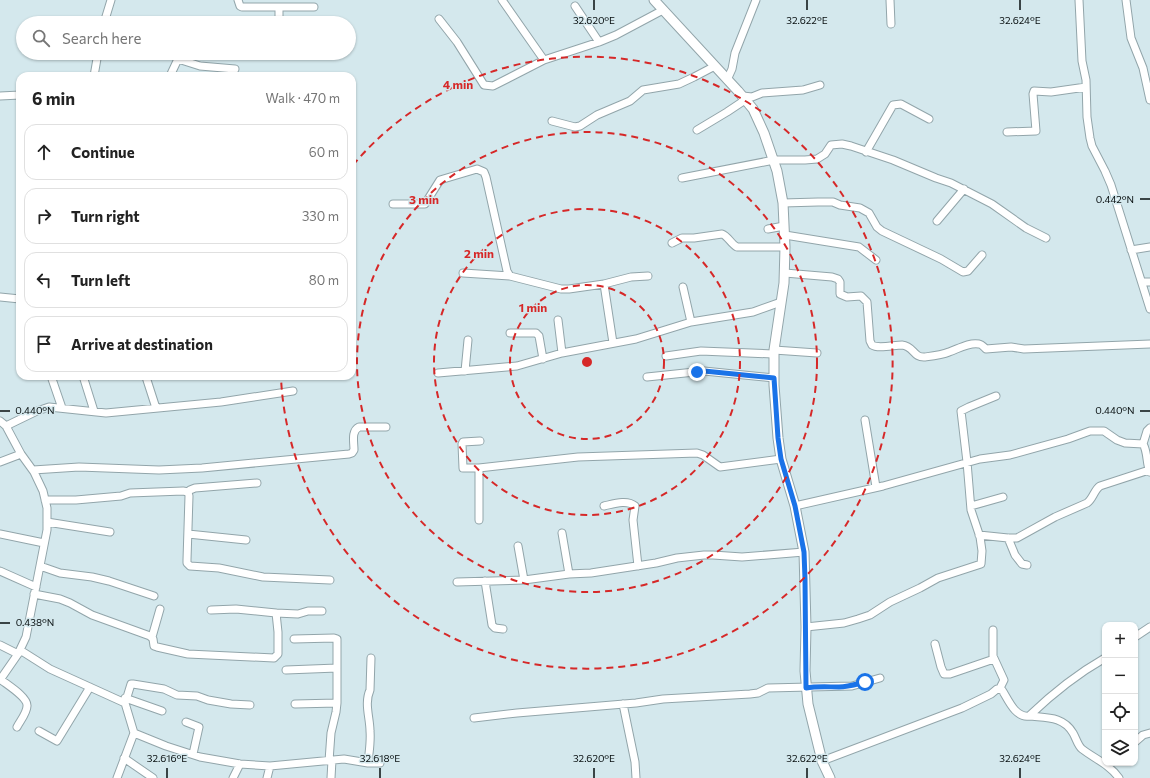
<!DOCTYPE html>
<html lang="en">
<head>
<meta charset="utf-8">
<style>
  :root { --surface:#fff; --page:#f2f2f2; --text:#222; --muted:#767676; --line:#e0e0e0 }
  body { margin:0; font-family:Commissioner,sans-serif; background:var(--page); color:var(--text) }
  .controls { position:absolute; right:12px; bottom:12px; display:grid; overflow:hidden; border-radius:8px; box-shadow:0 1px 3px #0004 }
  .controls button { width:36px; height:36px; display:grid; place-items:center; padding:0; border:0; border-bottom:1px solid var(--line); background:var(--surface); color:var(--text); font:20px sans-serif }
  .stop { position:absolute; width:12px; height:12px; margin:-9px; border:3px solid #1a73e8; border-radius:50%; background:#fff }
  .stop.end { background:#1a73e8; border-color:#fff; box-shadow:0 1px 4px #0008 }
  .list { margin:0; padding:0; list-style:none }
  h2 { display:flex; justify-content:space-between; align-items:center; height:52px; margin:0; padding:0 16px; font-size:17px }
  h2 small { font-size:13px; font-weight:400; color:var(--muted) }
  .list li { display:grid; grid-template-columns:26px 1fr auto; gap:12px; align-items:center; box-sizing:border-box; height:56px; margin:0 8px 8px; padding:0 8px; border:1px solid var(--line); border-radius:12px }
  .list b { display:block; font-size:15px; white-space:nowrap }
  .list em { font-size:13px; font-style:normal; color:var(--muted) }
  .icon { flex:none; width:22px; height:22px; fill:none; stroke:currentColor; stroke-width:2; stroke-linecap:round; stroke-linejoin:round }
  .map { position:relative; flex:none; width:1150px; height:778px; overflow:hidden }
  .search { position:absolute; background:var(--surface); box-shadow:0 1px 3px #0004; left:16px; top:16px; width:340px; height:44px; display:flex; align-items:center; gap:10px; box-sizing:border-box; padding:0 14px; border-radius:22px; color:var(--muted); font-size:15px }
  .panel { position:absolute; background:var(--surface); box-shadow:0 1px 3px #0004; left:16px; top:72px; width:340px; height:308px; border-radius:12px }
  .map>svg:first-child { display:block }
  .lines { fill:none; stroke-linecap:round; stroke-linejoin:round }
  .minor-casing { stroke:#92a5aa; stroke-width:9 }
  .tertiary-casing { stroke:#92a5aa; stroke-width:11 }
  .minor { stroke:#fff; stroke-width:7 }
  .tertiary { stroke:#fff; stroke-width:9 }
  .route { stroke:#1a73e8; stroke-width:5 }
  .ticks { fill:none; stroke:#070e0f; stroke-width:1.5 }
  .ring { fill:none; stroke:#d62828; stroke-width:2; stroke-dasharray:7 5 }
  .ticks-label { font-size:10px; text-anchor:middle; fill:#070e0f; stroke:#d4e8ed; stroke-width:3; stroke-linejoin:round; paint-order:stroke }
  .centre { fill:#d62828; stroke:#d4e8ed; stroke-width:2 }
  .ring-label { font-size:12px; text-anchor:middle; font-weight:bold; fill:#d62828; stroke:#d4e8ed; stroke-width:3; stroke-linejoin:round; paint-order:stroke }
</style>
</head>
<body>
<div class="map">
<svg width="1150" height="778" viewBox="0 0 1150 778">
  <rect width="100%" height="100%" fill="#d4e8ed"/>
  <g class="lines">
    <g class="minor-casing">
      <path id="minor" d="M238 0 240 6 242 7H314
        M502 0 544 60
        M890 0 891 24
        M1079 0 1082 61 1086 80 1087 117 1090 138 1092 146 1105 171 1111 185 1150 309
        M1126 0 1131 38 1143 68 1150 100
        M575 6 599 42
        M279 7V23
        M439 19 457 42 484 85 493 86 544 60 599 42 616 35 663 10
        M104 23 111 0
        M178 59 200 66 235 69
        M94 76 98 53
        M170 76 178 59 179 53
        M727 80 732 69 735 53 756 0
        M0 96 20 95
        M743 96 752 97 762 93 803 90 820 85
        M552 121 575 127 580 126 597 115 630 101 643 90 679 84 694 77 715 66
        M697 130 727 112 745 100
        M1007 132 1036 131 1033 94 1034 91 1051 92 1086 87
        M866 152 893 105 901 104 929 119
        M682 178 774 160H805L817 159 825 154 831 145 842 144 851 146 893 160 936 178 951 183 992 204 1026 228 1046 238
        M783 203 818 202H833L840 205 860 208 869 213 877 227 882 231 941 259 963 272 968 271 982 255
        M393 204H425L440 180 477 169 484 172 486 177 507 271 510 276 561 289H569L604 284 613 343
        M937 221 964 189
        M768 229 784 226
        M785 235 859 247 876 260
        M672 243 682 238H694L722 234C728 236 731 244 737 247H785
        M1131 250 1150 247
        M463 273 510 276
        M785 273 832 277 838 279 840 282V294L847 297 861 296 867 302 870 341 872 345C878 349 894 345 902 345 914 346 913 358 925 357 933 356 942 355 949 352 958 349 969 342 979 344 981 344 984 347 986 349L1011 347 1024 349 1150 344
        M1142 282H1150
        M604 284 631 277 648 276
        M683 287 691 322
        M0 297 20 299
        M558 320 562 353
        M510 333H536L539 336 543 359
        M774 350 817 353
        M666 356 701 351 773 354
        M465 371 468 340
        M438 373 517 366 562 353 636 339 691 322 753 312 781 302
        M51 376 62 408
        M83 376 94 411
        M146 377 156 408
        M647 377 704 371 774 378
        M865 420 876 487
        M0 421 6 426 21 454 34 472 43 491 47 508V530L26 637 18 654 0 680
        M6 426 37 411 49 407 106 413 221 402 293 391
        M1143 444 1147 431 1150 428
        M0 462 21 454
        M479 468H463L462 444 463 442 480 441
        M33 470 79 467 159 470 202 468 349 454 352 453 354 450C354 442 351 431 359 427H386
        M188 492 189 496 187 560V563L190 566 219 568 263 577 330 580
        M188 492 190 490 195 488 257 483
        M45 500H76L121 496 130 493 183 491 188 492
        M604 506C613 504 627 499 635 506L633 520 638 566
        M795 506 883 486 980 459 1010 455 1068 439 1090 431H1104L1117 440 1125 443 1143 444C1148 452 1146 463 1150 472
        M971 506 1003 497
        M479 520V468L578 457 697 453 703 455 720 467 781 459
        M47 522 110 532
        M562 533 569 574
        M0 534 44 543
        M188 534 246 540
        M979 535 1008 538H1017L1055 517 1087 503C1093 499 1094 490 1100 486L1149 470
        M1008 538 1015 555 1022 564 1027 565
        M518 546 524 580
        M40 566 60 573 92 577 109 581 154 596
        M0 571 36 587
        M485 581 492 625 495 628 503 629
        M457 582 524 580 569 574 591 573 656 563 677 558 704 555H713L742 557 804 552
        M34 594 60 599 70 603 92 615 150 636 153 639 154 646 157 647 188 654 274 658 278 654V632L276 613 298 614 308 611H322
        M211 610 236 609 276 613
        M806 627 844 623 858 619 870 615 890 602 920 588 938 578 981 564 982 551 980 537 971 510 967 462 961 411 969 407 996 396
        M993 630V656L1004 680 1000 688
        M152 637 160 609
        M1135 637 1150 627
        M294 639 334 638 337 639V703
        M935 644 941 667 944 674H950L994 659
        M0 645 18 654
        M20 650 50 669 125 703
        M286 670 337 668
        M0 679C6 684 28 697 27 706 27 713 20 721 17 727
        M125 698 162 711
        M295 704 337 703 336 712 331 733 329 761
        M623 704 635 762 636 778
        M250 705 231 704 208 700 197 696 177 695 164 689 133 684H131L127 697 125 698V703L134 733 166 746 200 757 240 764 270 766 344 759 368 763H380
        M1029 716C1046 718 1063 716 1073 733 1076 738 1078 746 1082 749 1095 759 1109 764 1119 778
        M474 718 517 713 636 703 663 699 750 694 758 693 768 688 852 686 880 678
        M186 722 199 727 193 754
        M39 731 57 741 90 687
        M1135 742 1143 735 1150 733
        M124 758 153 778
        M822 761 962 708 991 694 997 689 1002 690C1008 699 1015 718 1029 716 1052 694 1077 674 1105 658
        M368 763C369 752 371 742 370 731 370 718 364 703 370 690L371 658
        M117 778 134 733
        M233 778 240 764
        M267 778 270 766
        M331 778 332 760"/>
    </g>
    <g class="tertiary-casing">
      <path id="tertiary" d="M654 0 738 91 753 109 764 133 777 171 783 203 785 247 784 283 774 350V385L778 438 781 459 795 506 804 552 806 627 805 671 808 704 822 761 830 778"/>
    </g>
    <use href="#minor" class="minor"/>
    <use href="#tertiary" class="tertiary"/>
  </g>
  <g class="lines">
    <path class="route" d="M697 372 704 371 774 378 778 438 781 459 795 506 804 552 805 579 806 688C817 686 828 687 839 687 848 687 857 684 865 682"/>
  </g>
  <path class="ticks" d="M594 0V10M807 0V10M1020 0V10M1140 199H1150M0 411H10M1140 411H1150M0 623H10M167 768V778M380 768V778M594 768V778M807 768V778M1020 768V778"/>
  <g class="ring">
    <circle cx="587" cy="362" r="77"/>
    <circle cx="587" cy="362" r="153"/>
    <circle cx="587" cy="362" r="230"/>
    <path d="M353 165A306 306 0 1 1 281 378"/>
  </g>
  <g class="ticks-label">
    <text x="594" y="24">32.620°E</text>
    <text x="807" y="24">32.622°E</text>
    <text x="1020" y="24">32.624°E</text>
    <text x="1115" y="203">0.442°N</text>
    <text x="35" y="414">0.440°N</text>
    <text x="1115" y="414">0.440°N</text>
    <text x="35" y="626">0.438°N</text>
    <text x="167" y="762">32.616°E</text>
    <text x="380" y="762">32.618°E</text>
    <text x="594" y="762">32.620°E</text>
    <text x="807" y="762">32.622°E</text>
    <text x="1020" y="762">32.624°E</text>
  </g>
  <circle cx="587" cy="362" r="6" class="centre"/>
  <g class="ring-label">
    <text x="458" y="89">4 min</text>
    <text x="424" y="204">3 min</text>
    <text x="479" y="258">2 min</text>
    <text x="533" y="312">1 min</text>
  </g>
</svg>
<div class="controls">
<button>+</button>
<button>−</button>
<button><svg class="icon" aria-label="locate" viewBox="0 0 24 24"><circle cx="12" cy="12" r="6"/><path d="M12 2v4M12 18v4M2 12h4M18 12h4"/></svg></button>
<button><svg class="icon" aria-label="layers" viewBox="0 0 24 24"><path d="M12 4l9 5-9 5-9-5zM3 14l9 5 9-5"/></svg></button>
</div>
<div class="stop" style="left:865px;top:682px"></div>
<div class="stop end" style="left:697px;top:372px"></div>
<div class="search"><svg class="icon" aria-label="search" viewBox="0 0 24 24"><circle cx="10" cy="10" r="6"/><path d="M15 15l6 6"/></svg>Search here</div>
<section class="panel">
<h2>6 min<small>Walk · 470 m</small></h2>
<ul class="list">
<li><svg class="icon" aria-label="ahead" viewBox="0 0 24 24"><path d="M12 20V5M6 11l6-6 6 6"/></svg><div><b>Continue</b></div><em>60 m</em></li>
<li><svg class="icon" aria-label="right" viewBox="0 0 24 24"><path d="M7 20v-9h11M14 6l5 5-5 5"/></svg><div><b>Turn right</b></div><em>330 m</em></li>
<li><svg class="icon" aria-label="left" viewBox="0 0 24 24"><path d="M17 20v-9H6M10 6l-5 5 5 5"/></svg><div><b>Turn left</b></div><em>80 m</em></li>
<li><svg class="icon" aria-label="arrive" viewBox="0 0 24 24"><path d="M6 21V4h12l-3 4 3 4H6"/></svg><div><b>Arrive at destination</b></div></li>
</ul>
</section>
</div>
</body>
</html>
